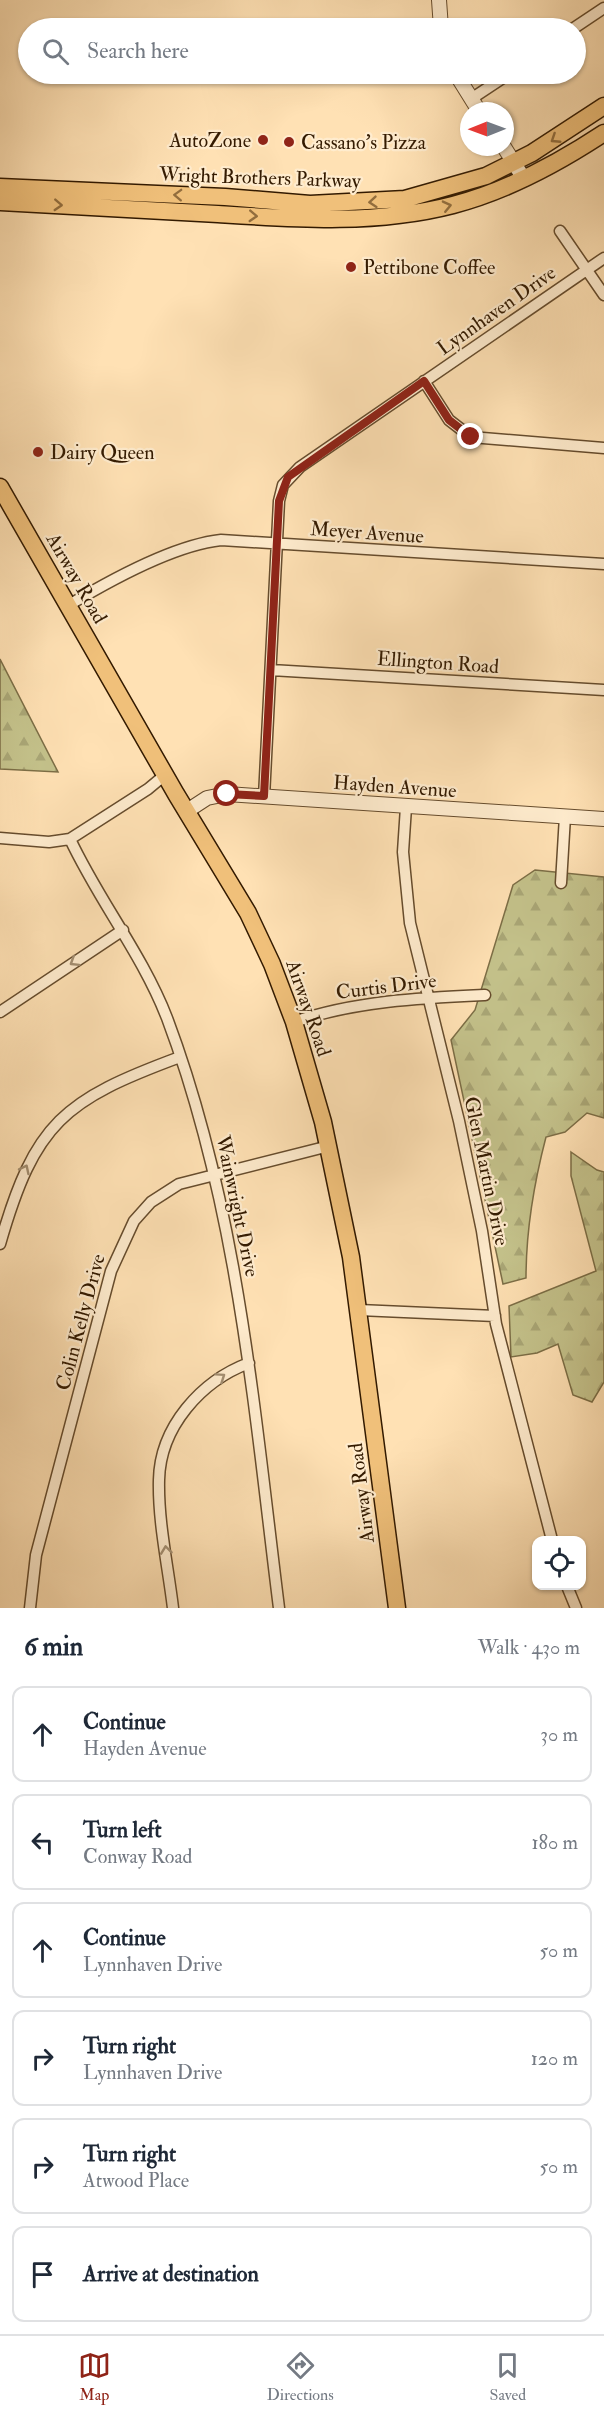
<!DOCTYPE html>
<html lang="en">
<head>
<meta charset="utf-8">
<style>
  :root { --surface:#fff; --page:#f2f2f3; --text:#1f2937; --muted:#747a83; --line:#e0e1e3; --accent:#8f2418 }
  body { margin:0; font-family:"IM FELL Double Pica",serif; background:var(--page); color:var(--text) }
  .controls { position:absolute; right:18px; bottom:18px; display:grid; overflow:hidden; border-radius:12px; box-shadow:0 2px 4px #0004 }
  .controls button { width:54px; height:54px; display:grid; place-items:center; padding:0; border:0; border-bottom:2px solid var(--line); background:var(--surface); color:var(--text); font:30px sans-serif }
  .compass { position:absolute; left:460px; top:102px; width:54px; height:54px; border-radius:50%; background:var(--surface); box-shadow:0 2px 4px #0004; rotate:269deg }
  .stop { position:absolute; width:18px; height:18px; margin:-14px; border:4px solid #8f2418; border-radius:50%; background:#fff }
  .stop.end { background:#8f2418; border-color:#fff; box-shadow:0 2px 6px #0008 }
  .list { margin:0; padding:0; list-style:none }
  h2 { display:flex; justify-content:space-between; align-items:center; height:78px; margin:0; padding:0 24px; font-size:26px }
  h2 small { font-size:20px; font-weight:400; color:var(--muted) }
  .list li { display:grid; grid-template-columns:39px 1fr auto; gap:18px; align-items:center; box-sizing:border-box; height:96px; margin:0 12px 12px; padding:0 12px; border:2px solid var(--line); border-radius:12px }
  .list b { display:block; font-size:22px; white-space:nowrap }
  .list p { margin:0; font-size:20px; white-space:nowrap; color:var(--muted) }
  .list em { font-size:20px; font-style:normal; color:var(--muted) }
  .icon { flex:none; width:33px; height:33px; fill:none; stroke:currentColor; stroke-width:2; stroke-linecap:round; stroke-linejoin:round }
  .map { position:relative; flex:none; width:604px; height:1608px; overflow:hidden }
  .search { position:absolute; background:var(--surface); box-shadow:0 2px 4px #0004; left:18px; right:18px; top:18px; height:66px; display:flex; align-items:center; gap:15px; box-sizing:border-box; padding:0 21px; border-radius:33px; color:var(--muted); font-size:22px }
  .sheet { height:726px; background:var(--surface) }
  nav { display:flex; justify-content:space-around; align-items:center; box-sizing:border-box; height:84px; border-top:2px solid var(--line); background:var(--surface); font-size:16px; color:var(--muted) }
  nav a { display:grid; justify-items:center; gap:3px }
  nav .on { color:var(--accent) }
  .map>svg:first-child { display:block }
  .forest { fill:url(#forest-firs); stroke:#7c6e46; stroke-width:1.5 }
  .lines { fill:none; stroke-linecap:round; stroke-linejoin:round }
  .minor-casing { stroke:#664c2d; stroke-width:13 }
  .tertiary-casing { stroke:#664c2d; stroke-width:16 }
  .primary-casing { stroke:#331a00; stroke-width:19 }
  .minor { stroke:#ffecce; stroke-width:10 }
  .tertiary { stroke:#ffecce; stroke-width:14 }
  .primary { stroke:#f0c07a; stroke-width:16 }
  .oneway { stroke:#926d3d }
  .oneway2 { stroke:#a38e71 }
  .route { stroke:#8f2418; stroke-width:8 }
  .poi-dot { fill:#8f2418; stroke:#ffecce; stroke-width:2 }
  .labels { text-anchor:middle; stroke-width:4.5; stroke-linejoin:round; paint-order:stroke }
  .poi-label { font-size:20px; fill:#331a00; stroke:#ffecce; text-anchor:start }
  .street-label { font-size:20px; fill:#331a00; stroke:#ffecce }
</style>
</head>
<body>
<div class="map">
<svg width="604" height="1608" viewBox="0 0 604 1608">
  <defs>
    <pattern id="forest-firs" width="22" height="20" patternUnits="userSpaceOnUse" patternTransform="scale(1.5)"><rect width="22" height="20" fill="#c4c28b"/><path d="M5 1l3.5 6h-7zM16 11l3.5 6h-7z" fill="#a9a676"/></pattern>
  </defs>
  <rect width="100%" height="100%" fill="#ffe1b4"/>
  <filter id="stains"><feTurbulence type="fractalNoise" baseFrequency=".00333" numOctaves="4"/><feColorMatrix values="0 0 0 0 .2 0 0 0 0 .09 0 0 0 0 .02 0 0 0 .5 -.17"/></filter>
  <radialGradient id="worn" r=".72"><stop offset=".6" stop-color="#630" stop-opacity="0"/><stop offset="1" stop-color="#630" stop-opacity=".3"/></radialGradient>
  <path class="forest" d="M0 659 58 772 0 769Z
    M535 870 604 877V1118L587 1113 565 1132 546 1137C534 1183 526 1230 526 1278L503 1284 451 1040 475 1010 513 885Z
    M571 1152 597 1170 604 1172V1382L592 1402 573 1395 558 1344 537 1353 511 1357 509 1306 596 1271 571 1176Z"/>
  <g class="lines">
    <g class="minor-casing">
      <path id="minor" d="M574 28 604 8
        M471 99 509 74
        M560 231 604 295
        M424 381 449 420 471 437 604 448
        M69 605C109 581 175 545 221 540L604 564
        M271 670 604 690
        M264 797 279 501 283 485 300 467 604 258
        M406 807 403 852 410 923 459 1121 482 1231 496 1324 552 1540
        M0 838 49 842 70 839 148 789 166 774
        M70 839C99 901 142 954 167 1018 238 1207 254 1409 279 1608
        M561 883 565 816
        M0 1012 123 930
        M294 1022C355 1001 421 998 485 995
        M0 1244C35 1122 64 1100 180 1057
        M359 1310 495 1316
        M567 1586 576 1608
        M30 1608 36 1555 111 1271 134 1221 151 1202 179 1184 329 1146
        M173 1608C168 1566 158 1522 159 1480 160 1427 201 1381 249 1363"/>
    </g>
    <g class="tertiary-casing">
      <path id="tertiary" d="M439 0 441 28
        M456 74 479 111
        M504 147 524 179
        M187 811 207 798 227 794 604 819"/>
    </g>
    <g class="primary-casing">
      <path id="primary" d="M0 187 225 197 310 204 405 199 486 176 532 153 604 106
        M0 202C73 206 145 210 218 214 296 219 376 225 453 205 507 191 557 164 604 133
        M0 487 176 794 248 913 272 964 294 1022 323 1122 351 1257 397 1608"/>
    </g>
    <use href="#minor" class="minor"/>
    <use href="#tertiary" class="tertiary"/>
    <use href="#primary" class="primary"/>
  </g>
  <defs><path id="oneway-chevron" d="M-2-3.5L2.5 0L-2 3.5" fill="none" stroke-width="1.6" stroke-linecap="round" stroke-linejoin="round" transform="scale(1.5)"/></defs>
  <g class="oneway">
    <use href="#oneway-chevron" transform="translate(555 139) rotate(147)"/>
    <use href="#oneway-chevron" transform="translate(178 195) rotate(-178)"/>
    <use href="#oneway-chevron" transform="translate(373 202) rotate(175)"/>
    <use href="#oneway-chevron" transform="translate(58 205) rotate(3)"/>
    <use href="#oneway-chevron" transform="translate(447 206) rotate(-13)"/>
    <use href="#oneway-chevron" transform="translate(253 216) rotate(3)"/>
  </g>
  <g class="oneway2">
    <use href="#oneway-chevron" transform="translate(74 962) rotate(148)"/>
    <use href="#oneway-chevron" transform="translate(25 1169) rotate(-64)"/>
    <use href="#oneway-chevron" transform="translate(221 1377) rotate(-34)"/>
    <use href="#oneway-chevron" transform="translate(166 1550) rotate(-97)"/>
  </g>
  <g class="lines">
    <path class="route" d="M227 794 264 796 279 501 288 477 424 381 449 420 471 437"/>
  </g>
  <g class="poi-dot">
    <circle cx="263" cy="140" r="6"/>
    <circle cx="289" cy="142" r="6"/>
    <circle cx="351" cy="267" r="6"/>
    <circle cx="38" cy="452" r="6"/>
  </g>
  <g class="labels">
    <g class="poi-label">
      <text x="251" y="147" text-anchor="end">AutoZone</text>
      <text x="301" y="149">Cassano's Pizza</text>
      <text x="363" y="274">Pettibone Coffee</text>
      <text x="50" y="459">Dairy Queen</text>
    </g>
    <g class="street-label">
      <text transform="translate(260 177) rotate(2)" y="7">Wright Brothers Parkway</text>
      <text transform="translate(496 310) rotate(-35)" y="7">Lynnhaven Drive</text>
      <text transform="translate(367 532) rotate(4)" y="7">Meyer Avenue</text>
      <text transform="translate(77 578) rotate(60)" y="7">Airway Road</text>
      <text transform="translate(438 662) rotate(4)" y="7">Ellington Road</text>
      <text transform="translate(395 786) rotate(4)" y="7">Hayden Avenue</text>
      <text transform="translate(386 986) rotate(-7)" y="7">Curtis Drive</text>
      <text transform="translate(309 1008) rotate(71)" y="7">Airway Road</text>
      <text transform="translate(487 1171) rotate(78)" y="7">Glen Martin Drive</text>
      <text transform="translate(238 1206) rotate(78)" y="7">Wainwright Drive</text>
      <text transform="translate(80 1322) rotate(-75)" y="7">Colin Kelly Drive</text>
      <text transform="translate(361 1493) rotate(-97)" y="7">Airway Road</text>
    </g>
  </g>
  <rect width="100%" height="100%" filter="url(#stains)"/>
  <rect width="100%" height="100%" fill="url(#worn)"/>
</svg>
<div class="controls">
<button><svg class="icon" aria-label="locate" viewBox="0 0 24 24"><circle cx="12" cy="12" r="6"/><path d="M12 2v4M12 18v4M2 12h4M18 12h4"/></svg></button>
</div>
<svg class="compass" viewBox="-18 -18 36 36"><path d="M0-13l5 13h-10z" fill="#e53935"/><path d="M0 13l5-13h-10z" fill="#747a83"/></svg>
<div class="stop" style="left:227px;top:794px"></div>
<div class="stop end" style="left:471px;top:437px"></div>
<div class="search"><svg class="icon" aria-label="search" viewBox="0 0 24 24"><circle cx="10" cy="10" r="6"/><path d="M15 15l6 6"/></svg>Search here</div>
</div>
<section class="sheet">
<h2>6 min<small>Walk · 430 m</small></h2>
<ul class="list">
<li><svg class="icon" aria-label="ahead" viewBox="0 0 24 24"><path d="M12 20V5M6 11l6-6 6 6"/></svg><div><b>Continue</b><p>Hayden Avenue</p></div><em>30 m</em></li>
<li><svg class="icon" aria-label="left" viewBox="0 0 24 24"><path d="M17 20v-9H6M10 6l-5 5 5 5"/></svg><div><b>Turn left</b><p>Conway Road</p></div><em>180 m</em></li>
<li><svg class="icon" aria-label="ahead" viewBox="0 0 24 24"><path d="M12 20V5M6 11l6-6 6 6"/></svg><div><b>Continue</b><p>Lynnhaven Drive</p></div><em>50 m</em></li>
<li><svg class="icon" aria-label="right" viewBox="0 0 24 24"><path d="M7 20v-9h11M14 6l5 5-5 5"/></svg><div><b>Turn right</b><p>Lynnhaven Drive</p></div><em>120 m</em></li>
<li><svg class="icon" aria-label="right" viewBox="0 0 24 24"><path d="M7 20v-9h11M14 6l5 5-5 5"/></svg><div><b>Turn right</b><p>Atwood Place</p></div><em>50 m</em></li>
<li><svg class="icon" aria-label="arrive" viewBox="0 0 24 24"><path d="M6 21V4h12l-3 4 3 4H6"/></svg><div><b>Arrive at destination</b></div></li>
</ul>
</section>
<nav>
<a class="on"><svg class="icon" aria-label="map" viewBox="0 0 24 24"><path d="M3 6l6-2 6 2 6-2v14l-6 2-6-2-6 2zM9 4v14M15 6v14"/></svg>Map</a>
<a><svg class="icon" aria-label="directions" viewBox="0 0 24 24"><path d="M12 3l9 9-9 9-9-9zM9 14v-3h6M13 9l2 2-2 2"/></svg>Directions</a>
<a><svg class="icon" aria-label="saved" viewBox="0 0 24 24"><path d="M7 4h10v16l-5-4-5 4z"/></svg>Saved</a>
</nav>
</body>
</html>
